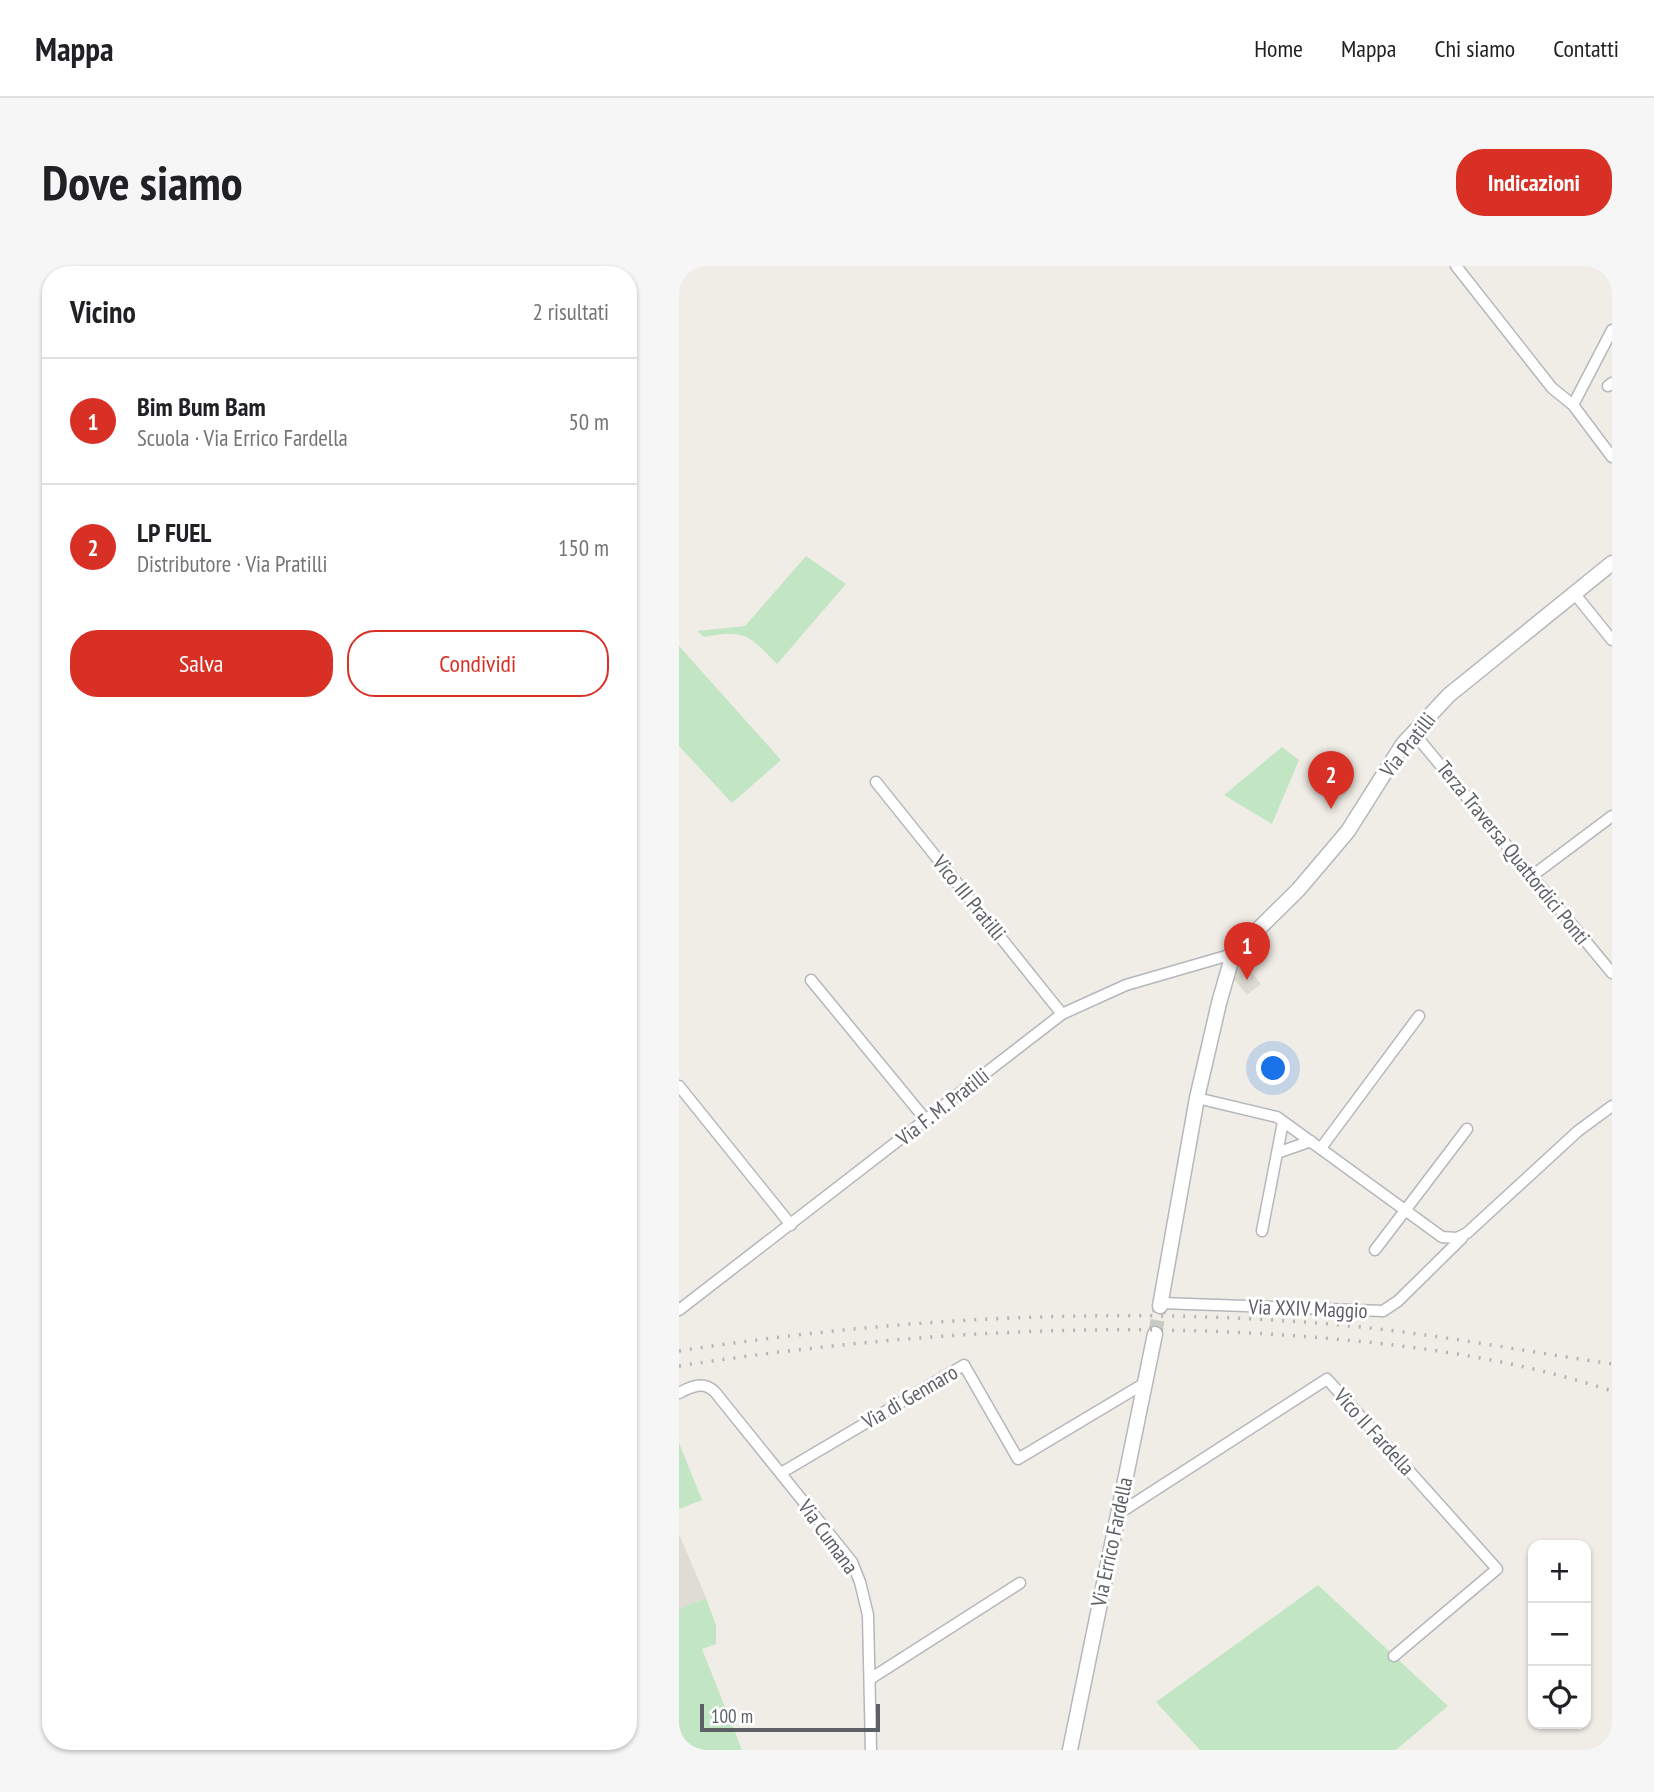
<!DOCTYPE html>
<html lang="it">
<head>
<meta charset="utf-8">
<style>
  :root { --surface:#fff; --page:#f6f6f6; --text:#202124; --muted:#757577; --line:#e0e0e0; --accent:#d93025 }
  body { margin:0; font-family:"PT Sans Narrow",sans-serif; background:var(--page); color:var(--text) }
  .controls { position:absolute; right:21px; bottom:21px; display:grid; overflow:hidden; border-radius:14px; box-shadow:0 2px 5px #0004 }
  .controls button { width:63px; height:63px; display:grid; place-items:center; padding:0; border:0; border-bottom:2px solid var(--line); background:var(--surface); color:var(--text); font:35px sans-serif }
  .scale { position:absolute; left:21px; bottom:18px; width:180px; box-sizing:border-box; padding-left:7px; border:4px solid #5d6065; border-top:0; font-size:19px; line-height:24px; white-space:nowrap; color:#5d6065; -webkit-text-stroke:5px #fff; paint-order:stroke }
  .you { position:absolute; left:595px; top:803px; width:24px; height:24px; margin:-18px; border:5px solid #fff; border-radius:50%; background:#1a73e8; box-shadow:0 0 0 10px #1a73e833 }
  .badge { display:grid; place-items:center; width:46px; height:46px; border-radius:50%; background:var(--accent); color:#fff; font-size:23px; font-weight:700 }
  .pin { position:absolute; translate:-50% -58px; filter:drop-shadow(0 2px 4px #0008) }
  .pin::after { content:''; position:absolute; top:37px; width:24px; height:21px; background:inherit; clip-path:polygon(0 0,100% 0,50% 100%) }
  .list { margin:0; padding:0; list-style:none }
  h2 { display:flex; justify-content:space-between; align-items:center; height:91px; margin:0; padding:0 28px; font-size:30px }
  h2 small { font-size:23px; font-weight:400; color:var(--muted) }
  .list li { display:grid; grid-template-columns:46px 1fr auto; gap:21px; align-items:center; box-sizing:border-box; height:126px; padding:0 28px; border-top:2px solid var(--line) }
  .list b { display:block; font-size:26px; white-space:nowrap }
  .list p { margin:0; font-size:23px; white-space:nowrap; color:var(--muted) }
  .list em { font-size:23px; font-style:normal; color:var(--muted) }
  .actions { display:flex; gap:14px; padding:21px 28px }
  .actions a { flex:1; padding:16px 0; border:2px solid var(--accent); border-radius:28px; text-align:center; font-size:24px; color:var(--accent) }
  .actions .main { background:var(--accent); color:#fff }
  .icon { flex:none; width:38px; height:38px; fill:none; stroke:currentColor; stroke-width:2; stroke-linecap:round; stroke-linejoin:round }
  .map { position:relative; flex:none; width:933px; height:1484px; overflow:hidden; border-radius:28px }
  header { display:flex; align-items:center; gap:42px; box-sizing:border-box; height:98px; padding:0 35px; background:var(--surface); border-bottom:2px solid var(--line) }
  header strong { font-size:33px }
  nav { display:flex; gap:38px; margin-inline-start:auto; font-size:24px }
  .intro { display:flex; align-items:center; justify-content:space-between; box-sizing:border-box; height:168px; padding:0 42px }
  h1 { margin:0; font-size:49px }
  .button { padding:18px 32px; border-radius:28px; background:var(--accent); color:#fff; font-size:24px; font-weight:700 }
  main { display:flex; gap:42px; padding:0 42px }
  aside { flex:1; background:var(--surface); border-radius:28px; box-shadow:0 2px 5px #0004 }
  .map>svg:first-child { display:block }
  .education { fill:#dfdcd3 }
  .green { fill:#c2e6c3 }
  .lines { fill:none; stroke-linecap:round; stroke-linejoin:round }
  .tertiary-tunnel { stroke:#cacac5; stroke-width:14; stroke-dasharray:14 7; stroke-linecap:butt }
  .minor-casing { stroke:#b5b7bc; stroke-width:13 }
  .tertiary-casing { stroke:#b5b7bc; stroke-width:17 }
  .minor { stroke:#fff; stroke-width:10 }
  .tertiary { stroke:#fff; stroke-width:14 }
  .rail { stroke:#b4b4b5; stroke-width:3.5; stroke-dasharray:2 9; stroke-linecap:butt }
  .labels { text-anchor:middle; stroke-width:6; stroke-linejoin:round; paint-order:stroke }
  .street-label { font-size:21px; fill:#5d6065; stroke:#fff }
</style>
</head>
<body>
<header>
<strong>Mappa</strong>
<nav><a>Home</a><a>Mappa</a><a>Chi siamo</a><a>Contatti</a></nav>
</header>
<div class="intro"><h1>Dove siamo</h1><a class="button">Indicazioni</a></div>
<main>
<aside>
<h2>Vicino<small>2 risultati</small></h2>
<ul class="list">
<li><span class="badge">1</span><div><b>Bim Bum Bam</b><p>Scuola · Via Errico Fardella</p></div><em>50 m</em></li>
<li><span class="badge">2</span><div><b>LP FUEL</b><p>Distributore · Via Pratilli</p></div><em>150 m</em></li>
</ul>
<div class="actions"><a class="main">Salva</a><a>Condividi</a></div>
</aside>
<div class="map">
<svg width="933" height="1484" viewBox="0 0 933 1484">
  <rect width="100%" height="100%" fill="#efede5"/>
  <path class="education" d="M563 694 582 718 568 729 553 711Z
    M0 1268 27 1332 0 1343Z"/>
  <path class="green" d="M127 290 167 318 98 398C70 369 66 363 25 371L18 365 66 360Z
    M0 380 102 494 53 537 0 480Z
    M603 481 620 494 593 558 545 529Z
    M0 1177 23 1234 0 1243Z
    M639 1319 769 1440 717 1484H521L477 1436Z
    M27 1332 37 1359V1378L23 1383 63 1484H0V1343Z"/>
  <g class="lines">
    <path class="tertiary-tunnel" d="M476 1068 481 1040"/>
    <g class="minor-casing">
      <path id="minor" d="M777 0 873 122 894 139 933 191
        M929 120 933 117
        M894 139 933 64
        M895 327 933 374
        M734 466 933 707
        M197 516 383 748
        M853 610 933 550
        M132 714 247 854
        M0 820 112 959
        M518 832 598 851 763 971 778 972 788 967 899 865 933 840
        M642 882 740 750
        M598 887 632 875
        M583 965 604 856
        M696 984 788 863
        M482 1037 704 1045 719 1035 783 972
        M0 1044 383 748 447 719 554 688
        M0 1127C13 1120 25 1115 36 1126L173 1296 181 1316 189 1349 192 1484
        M102 1207 285 1099 339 1193 466 1117
        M439 1248 648 1113 818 1303 715 1390
        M191 1413 341 1317"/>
    </g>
    <g class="tertiary-casing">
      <path id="tertiary" d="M481 1040 518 832 540 737 554 688 619 624 653 584 669 565 724 478 770 429 933 297
        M391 1484 476 1068"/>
    </g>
    <use href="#minor" class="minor"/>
    <use href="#tertiary" class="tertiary"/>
    <path class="rail" d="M0 1085C214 1052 434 1040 650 1058 745 1066 839 1084 933 1098
      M0 1100C208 1068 422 1054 632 1071 734 1079 836 1093 933 1125"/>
  </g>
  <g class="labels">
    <g class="street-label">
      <text transform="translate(729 479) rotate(-52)" y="7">Via Pratilli</text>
      <text transform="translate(834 587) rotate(51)" y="7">Terza Traversa Quattordici Ponti</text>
      <text transform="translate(290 632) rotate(51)" y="7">Vico III Pratilli</text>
      <text transform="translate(264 841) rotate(-38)" y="7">Via F. M. Pratilli</text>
      <text transform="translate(629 1043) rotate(2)" y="7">Via XXIV Maggio</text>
      <text transform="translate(231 1131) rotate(-30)" y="7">Via di Gennaro</text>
      <text transform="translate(695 1166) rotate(48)" y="7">Vico II Fardella</text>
      <text transform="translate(149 1271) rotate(54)" y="7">Via Cumana</text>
      <text transform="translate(433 1276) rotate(-78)" y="7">Via Errico Fardella</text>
    </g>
  </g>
</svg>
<div class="controls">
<button>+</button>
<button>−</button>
<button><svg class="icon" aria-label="locate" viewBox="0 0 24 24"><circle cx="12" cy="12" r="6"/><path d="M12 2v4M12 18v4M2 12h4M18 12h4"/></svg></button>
</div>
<div class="scale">100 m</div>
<div class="you"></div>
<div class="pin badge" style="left:568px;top:714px">1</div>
<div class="pin badge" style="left:652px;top:543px">2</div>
</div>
</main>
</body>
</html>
